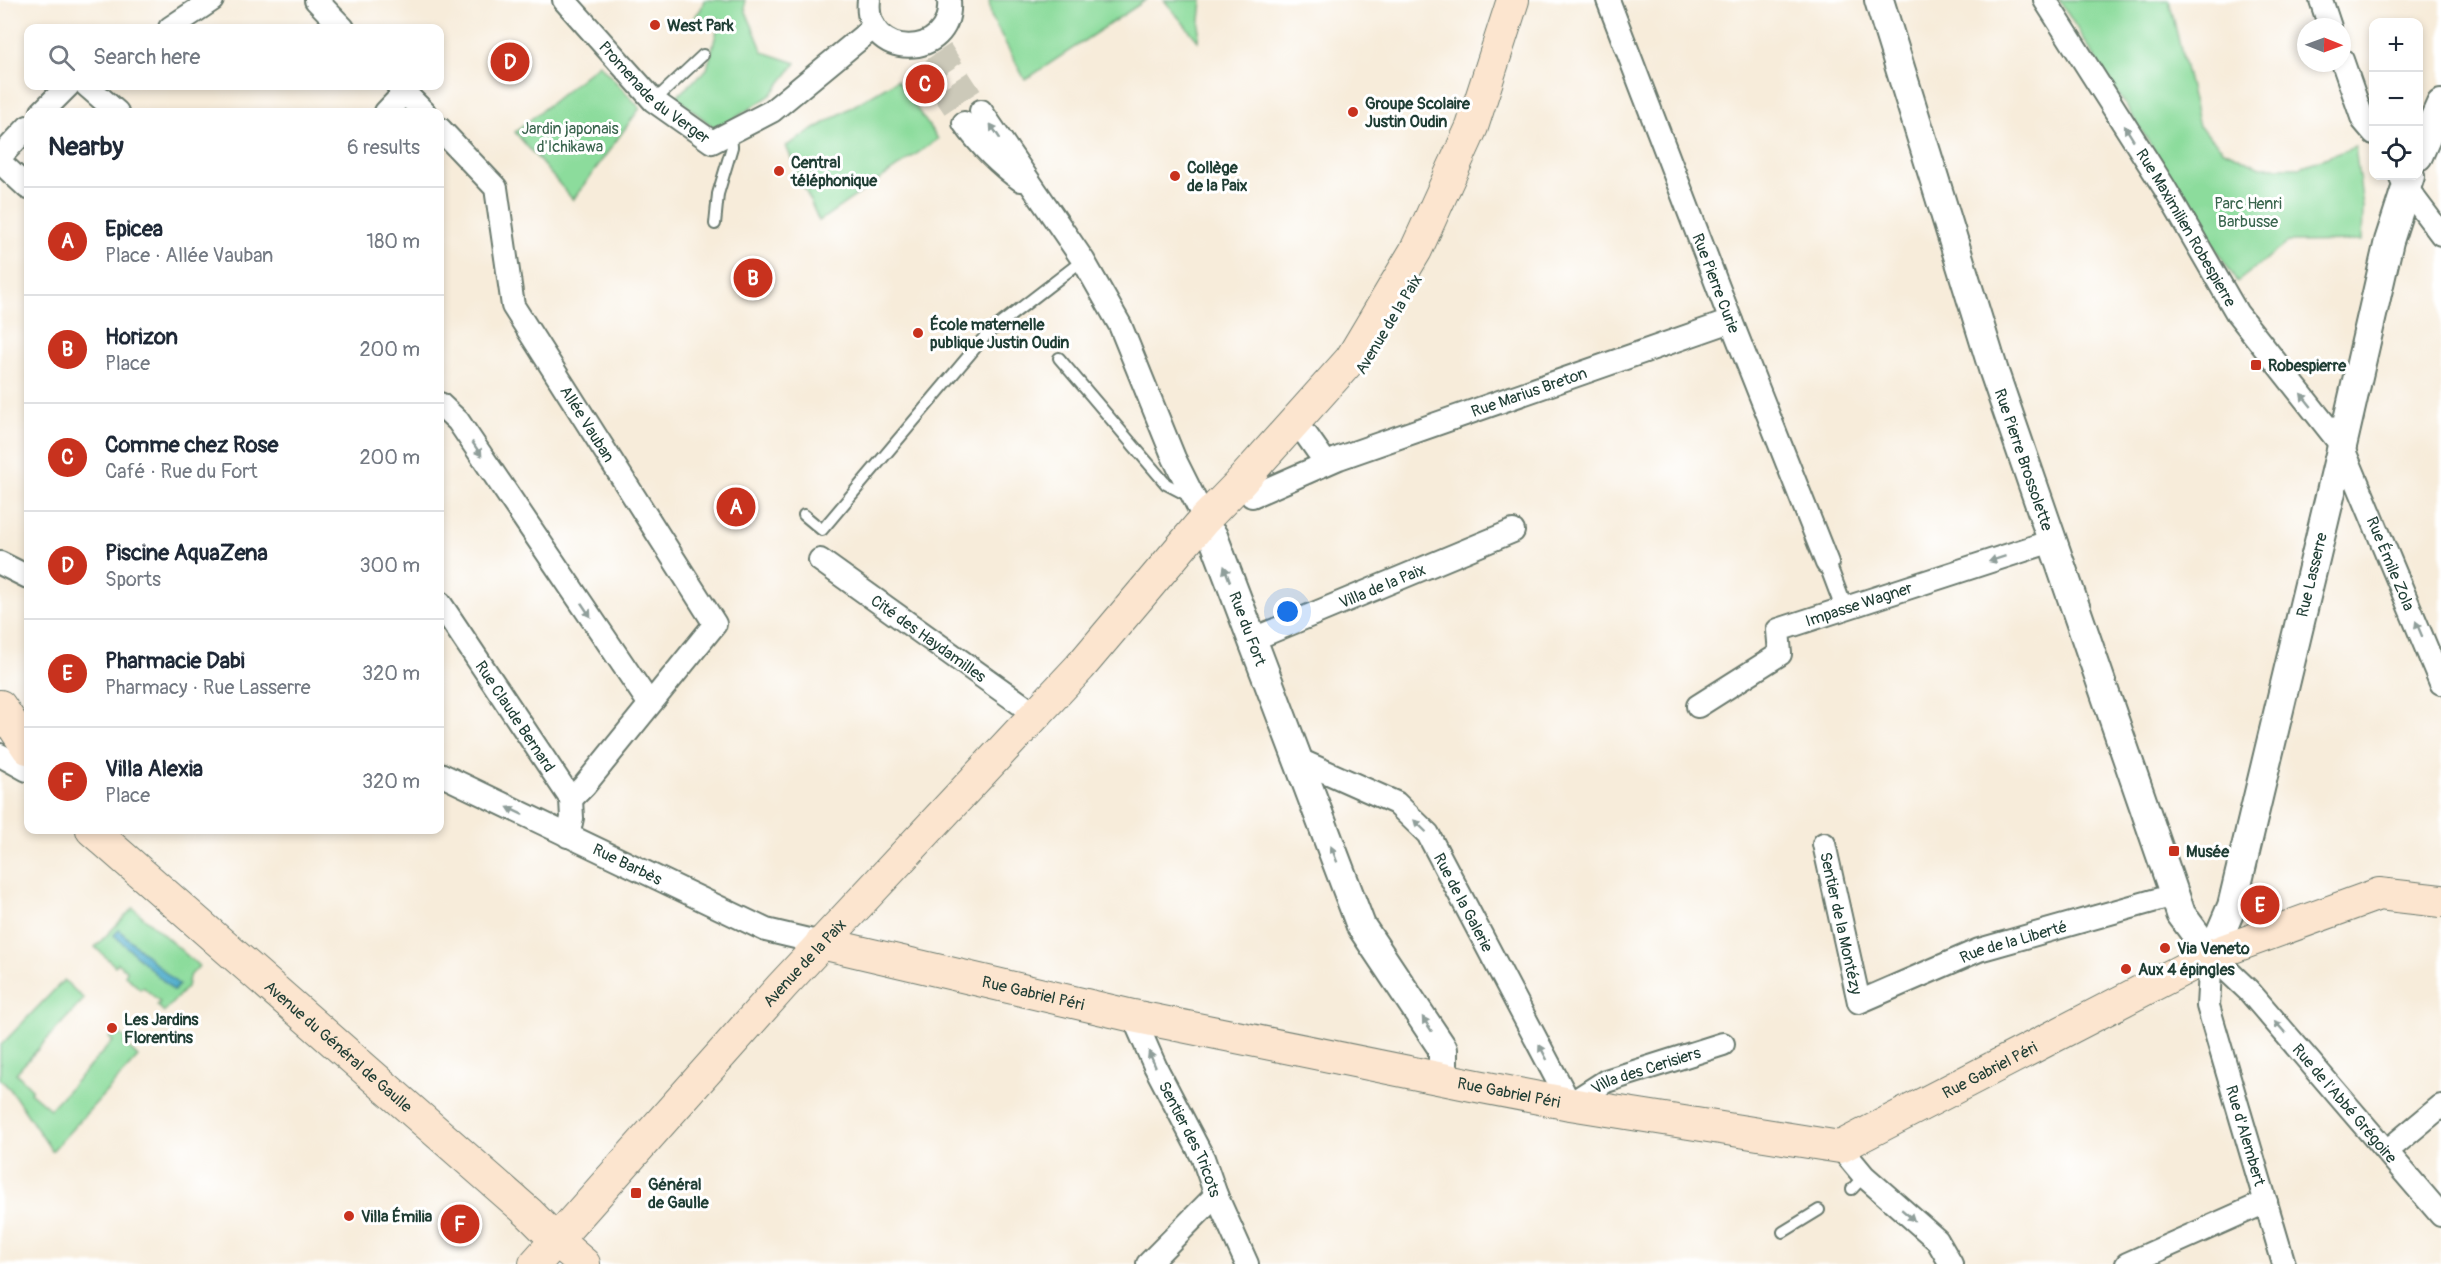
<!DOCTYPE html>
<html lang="en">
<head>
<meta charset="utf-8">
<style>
  :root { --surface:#fff; --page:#f2f2f3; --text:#1f2937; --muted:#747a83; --line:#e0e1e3; --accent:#c8321e }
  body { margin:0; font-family:Pangolin,sans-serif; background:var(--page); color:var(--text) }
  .controls { position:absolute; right:18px; top:18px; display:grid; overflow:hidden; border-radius:12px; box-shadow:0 3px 9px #0003 }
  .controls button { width:54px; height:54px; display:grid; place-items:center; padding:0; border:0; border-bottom:2px solid var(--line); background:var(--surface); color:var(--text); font:30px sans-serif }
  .compass { position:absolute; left:2297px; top:18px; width:54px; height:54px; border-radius:50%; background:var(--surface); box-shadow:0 3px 9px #0003; rotate:91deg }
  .you { position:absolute; left:1288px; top:612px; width:21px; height:21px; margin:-15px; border:4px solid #fff; border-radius:50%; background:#1a73e8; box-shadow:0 0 0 9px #1a73e833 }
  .badge { display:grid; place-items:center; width:39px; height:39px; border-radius:50%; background:var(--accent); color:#fff; font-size:20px; font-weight:700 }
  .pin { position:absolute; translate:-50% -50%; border:3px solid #fff; box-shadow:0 2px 6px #0006 }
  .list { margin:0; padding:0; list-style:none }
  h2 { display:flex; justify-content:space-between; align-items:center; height:78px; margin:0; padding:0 24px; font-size:26px }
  h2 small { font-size:20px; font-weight:400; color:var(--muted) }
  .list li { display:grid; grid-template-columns:39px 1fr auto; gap:18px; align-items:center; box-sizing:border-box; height:108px; padding:0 24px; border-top:2px solid var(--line) }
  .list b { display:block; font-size:22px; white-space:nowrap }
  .list p { margin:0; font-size:20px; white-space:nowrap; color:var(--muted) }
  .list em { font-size:20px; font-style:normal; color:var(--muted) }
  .icon { flex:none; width:33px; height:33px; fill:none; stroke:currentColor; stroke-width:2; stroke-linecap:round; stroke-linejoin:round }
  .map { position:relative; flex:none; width:2441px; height:1264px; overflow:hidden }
  .search { position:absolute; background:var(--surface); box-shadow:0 3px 9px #0003; left:24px; top:24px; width:420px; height:66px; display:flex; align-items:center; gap:15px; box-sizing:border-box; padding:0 21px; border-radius:12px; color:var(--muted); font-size:22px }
  .panel { position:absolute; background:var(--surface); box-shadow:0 3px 9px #0003; left:24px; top:108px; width:420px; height:726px; border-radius:12px }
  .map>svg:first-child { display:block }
  .green { fill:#8cdc9c; stroke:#568c68; stroke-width:1.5 }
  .water { fill:#4caccb; stroke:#367480; stroke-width:1.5 }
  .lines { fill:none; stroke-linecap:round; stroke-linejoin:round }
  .minor-tunnel { stroke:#ccc9b9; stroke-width:22; stroke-dasharray:22 11; stroke-linecap:butt }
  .service-casing { stroke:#6b7a6e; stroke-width:14 }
  .pedestrian-casing { stroke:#6b7a6e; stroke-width:20 }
  .minor-casing { stroke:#6b7a6e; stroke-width:26 }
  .tertiary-casing { stroke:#6b7a6e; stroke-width:32 }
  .secondary-casing { stroke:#6b7a6e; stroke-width:34 }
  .service { stroke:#fff; stroke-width:10 }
  .pedestrian { stroke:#fff; stroke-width:16 }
  .minor { stroke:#fff; stroke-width:22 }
  .tertiary { stroke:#fff; stroke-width:28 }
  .secondary { stroke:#fce5cf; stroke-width:32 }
  .oneway { fill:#8f9e9a }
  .poi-dot { fill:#c8321e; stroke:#fff; stroke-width:2 }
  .labels { text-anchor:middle; stroke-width:6; stroke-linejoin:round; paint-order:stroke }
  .poi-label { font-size:16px; font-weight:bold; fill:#1f3d34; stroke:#fff; text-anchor:start }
  .street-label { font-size:16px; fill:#1f3d34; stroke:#fff }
  .park-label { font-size:16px; fill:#3a654e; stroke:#fff }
</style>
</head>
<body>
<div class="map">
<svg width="2441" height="1264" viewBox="0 0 2441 1264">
  <rect width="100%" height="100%" fill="#fff"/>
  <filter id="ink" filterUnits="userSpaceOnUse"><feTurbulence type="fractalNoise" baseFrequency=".0167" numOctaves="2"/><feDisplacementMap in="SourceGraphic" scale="12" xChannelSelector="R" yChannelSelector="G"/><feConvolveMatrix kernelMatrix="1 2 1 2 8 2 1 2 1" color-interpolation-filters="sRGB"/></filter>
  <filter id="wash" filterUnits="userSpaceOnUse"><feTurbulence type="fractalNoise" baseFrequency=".008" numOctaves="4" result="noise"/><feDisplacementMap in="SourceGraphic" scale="24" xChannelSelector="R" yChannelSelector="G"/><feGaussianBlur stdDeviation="1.35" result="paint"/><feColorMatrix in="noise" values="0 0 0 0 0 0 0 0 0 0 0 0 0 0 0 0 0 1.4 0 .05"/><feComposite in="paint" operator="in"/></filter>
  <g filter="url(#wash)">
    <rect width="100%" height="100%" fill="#f7ecda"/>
    <path class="green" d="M704 0H745V9L763 52 796 63 771 95 717 130 676 97 707 69 720 19 690 23 701 9Z
      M989 0H1146L1025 80 991 16Z
      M1164 0H1202L1198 41Z
      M2059 0H2169L2199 126 2224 150 2260 167H2300L2355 147 2363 207 2362 241 2288 242 2237 282Z
      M599 64 640 108 573 200 515 132Z
      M897 80 938 139 819 221 786 146Z
      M133 908 199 966 189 977 187 987 164 1012 157 1005 160 1002 143 987 140 989 125 975 127 971 118 963 115 966 95 947Z
      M64 980 84 999 16 1073 32 1089 30 1092 50 1109 113 1041 109 1038 116 1030 127 1040 124 1043 138 1057 52 1151 10 1089 0 1079V1046Z"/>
    <path class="water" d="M119 930 179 985 174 991 114 935Z"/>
  </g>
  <g filter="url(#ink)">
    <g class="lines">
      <path class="minor-tunnel" d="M941 50 981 111
        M923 62 964 123"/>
      <g class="service-casing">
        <path id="service" d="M654 101 703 55
          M715 224 718 194 732 147 731 132
          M1059 358 1166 484 1189 496
          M804 515 822 530 987 334 1083 260
          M1852 1189 1864 1176
          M1783 1232 1819 1210"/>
      </g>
      <g class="pedestrian-casing">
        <path id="pedestrian" d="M1827 563 1844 608"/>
      </g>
      <g class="minor-casing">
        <g id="minor">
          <path d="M316 0 343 28"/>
          <path id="s1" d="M564 0 654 101 712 142 772 111 874 27"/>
          <path d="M869 0C862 60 954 62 949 0"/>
          <path id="s2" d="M1608 0 1731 321 1827 563"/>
          <path id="s3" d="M2045 0 2164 187 2237 313 2342 446 2441 683"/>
          <path d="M2321 0 2330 27"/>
          <path d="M170 28 212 0"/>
          <path d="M2342 60 2363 120 2374 133"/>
          <path d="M87 86 117 112"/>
          <path d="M398 86 424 112"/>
          <path d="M981 111 1083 260 1120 325 1174 458 1211 532"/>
          <path d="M42 112 68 86"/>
          <path d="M386 112 404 93"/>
          <path d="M964 123C980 145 998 164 1021 180"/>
          <path id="s4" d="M440 129 496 188 513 306 715 624 584 786 571 799"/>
          <path d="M0 157 28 127"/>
          <path d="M0 162 28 188"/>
          <path d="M2401 177 2405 186 2441 234"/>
          <path d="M440 404 458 421 649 703"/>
          <path d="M1307 436 1326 463"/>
          <path id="s5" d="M1252 496 1339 458 1731 321"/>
          <path id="s6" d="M820 560 1036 715"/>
          <path d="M0 563 28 577"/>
          <path id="s7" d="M440 603 571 799 572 818 568 836"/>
          <path id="s8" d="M1251 640 1513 531"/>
          <path id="s9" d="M1698 706 1780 654 1778 630 2052 541"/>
          <path d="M0 755 27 770"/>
          <path id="s10" d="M1297 759 1396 803 1428 834 1570 1104 1606 1081 1723 1044"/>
          <path id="s11" d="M440 774 766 930 821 943"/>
          <path id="s12" d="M1824 844 1859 1002 1979 950 2174 895"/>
          <path id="s13" d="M2211 955 2249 991 2441 1215"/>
          <path id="s14" d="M2211 955 2208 1006 2284 1264"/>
          <path id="s15" d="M1133 1016 1155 1066 1203 1158 1216 1195 1247 1264"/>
          <path d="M1840 1147 1864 1176 1937 1240 1951 1264"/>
          <path d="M2387 1151 2441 1106"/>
          <path d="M1148 1264 1216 1195"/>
          <path d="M2127 1264 2266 1202"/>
        </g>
      </g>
      <g class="tertiary-casing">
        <g id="tertiary">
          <path id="s16" d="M1879 0 1994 372 2177 902 2181 914 2211 955"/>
          <path d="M2418 156 2441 104"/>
          <path id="s17" d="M1213 536 1361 926 1443 1049V1078"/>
          <path id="s18" d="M2211 955 2232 906 2342 446 2389 241 2410 176"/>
        </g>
      </g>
      <g class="secondary-casing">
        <g id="secondary">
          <path d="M0 706 28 748"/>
          <path id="s19" d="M92 830 529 1213 556 1240 584 1264"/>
          <path id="s20" d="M821 943 1133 1016 1472 1085 1570 1104 1840 1147 2211 955 2379 894 2441 901"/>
          <path id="s21" d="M535 1264 782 986 1080 667 1204 520 1238 485 1351 359 1416 250 1472 127 1513 0"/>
        </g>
      </g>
      <use href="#service" class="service"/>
      <use href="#pedestrian" class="pedestrian"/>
      <use href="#minor" class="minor"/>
      <use href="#tertiary" class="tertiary"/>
      <use href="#secondary" class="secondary"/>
    </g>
    <defs><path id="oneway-solid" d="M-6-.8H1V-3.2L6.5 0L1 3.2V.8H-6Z" transform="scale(1.5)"/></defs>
    <g class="oneway">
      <use href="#oneway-solid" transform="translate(995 131) rotate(-124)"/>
      <use href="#oneway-solid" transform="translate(2129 133) rotate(-122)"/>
      <use href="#oneway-solid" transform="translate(2306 400) rotate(-129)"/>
      <use href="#oneway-solid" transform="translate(477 449) rotate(56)"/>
      <use href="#oneway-solid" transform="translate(1997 559) rotate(162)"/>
      <use href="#oneway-solid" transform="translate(1227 574) rotate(-110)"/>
      <use href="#oneway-solid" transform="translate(586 610) rotate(56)"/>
      <use href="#oneway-solid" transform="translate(2419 629) rotate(-113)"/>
      <use href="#oneway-solid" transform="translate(515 811) rotate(-154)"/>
      <use href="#oneway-solid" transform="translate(1420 826) rotate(-136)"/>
      <use href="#oneway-solid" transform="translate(1334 854) rotate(-111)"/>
      <use href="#oneway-solid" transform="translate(1427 1024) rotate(-123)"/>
      <use href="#oneway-solid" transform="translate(2280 1027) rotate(-131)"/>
      <use href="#oneway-solid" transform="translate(1543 1052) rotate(-118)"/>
      <use href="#oneway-solid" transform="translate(1152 1059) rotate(-114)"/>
      <use href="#oneway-solid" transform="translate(1908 1215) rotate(41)"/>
    </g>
  </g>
  <g class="poi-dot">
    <circle cx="655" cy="25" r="6"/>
    <circle cx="1353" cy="112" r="6"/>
    <circle cx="779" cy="171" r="6"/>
    <circle cx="1175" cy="176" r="6"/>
    <circle cx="918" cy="333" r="6"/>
    <rect x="2250" y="359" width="12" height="12" rx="3"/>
    <rect x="2168" y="845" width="12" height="12" rx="3"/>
    <circle cx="2165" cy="948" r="6"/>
    <circle cx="2126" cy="969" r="6"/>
    <circle cx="112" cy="1028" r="6"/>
    <rect x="630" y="1187" width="12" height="12" rx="3"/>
    <circle cx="349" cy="1216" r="6"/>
  </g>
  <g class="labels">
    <g class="poi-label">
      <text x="667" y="31">West Park</text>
      <text x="1365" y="109">Groupe Scolaire<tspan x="1365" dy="18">Justin Oudin</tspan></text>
      <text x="791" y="168">Central<tspan x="791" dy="18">téléphonique</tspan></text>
      <text x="1187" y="173">Collège<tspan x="1187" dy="18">de la Paix</tspan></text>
      <text x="930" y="330">École maternelle<tspan x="930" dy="18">publique Justin Oudin</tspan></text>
      <text x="2268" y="371">Robespierre</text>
      <text x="2186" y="857">Musée</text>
      <text x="2177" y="954">Via Veneto</text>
      <text x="2138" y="975">Aux 4 épingles</text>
      <text x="124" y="1025">Les Jardins<tspan x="124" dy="18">Florentins</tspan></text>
      <text x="648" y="1190">Général<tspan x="648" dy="18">de Gaulle</tspan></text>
      <text x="361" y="1222">Villa Émilia</text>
    </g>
    <g class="street-label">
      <text dy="6" stroke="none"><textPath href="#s1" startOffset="130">Promenade du Verger</textPath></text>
      <text dy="6" stroke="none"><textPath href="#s3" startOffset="268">Rue Maximilien Robespierre</textPath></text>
      <text dy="6" stroke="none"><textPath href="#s2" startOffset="303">Rue Pierre Curie</textPath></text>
      <text transform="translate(1388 324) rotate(-59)" y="6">Avenue de la Paix</text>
      <text dy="6" stroke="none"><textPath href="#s5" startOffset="296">Rue Marius Breton</textPath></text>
      <text dy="6" stroke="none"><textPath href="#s4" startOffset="340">Allée Vauban</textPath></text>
      <text dy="6" stroke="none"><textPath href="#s16" startOffset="482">Rue Pierre Brossolette</textPath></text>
      <text dy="6" stroke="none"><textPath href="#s3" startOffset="664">Rue Émile Zola</textPath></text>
      <text dy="6" stroke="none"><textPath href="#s18" startOffset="394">Rue Lasserre</textPath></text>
      <text dy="6" stroke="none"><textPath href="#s8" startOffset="142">Villa de la Paix</textPath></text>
      <text dy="6" stroke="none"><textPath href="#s9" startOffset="206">Impasse Wagner</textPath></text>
      <text dy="6" stroke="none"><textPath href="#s17" startOffset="99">Rue du Fort</textPath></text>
      <text dy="6" stroke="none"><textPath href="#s6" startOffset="134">Cité des Haydamilles</textPath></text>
      <text dy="6" stroke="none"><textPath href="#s7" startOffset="136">Rue Claude Bernard</textPath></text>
      <text dy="6" stroke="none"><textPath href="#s11" startOffset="208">Rue Barbès</textPath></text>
      <text dy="6" stroke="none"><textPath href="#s10" startOffset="230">Rue de la Galerie</textPath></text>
      <text dy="6" stroke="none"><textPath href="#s12" startOffset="81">Sentier de la Montézy</textPath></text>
      <text dy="6" stroke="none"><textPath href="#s12" startOffset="328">Rue de la Liberté</textPath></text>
      <text dy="6" stroke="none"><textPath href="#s21" startOffset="404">Avenue de la Paix</textPath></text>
      <text dy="6" stroke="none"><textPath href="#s20" startOffset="218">Rue Gabriel Péri</textPath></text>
      <text dy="6" stroke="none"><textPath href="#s19" startOffset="328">Avenue du Général de Gaulle</textPath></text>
      <text dy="6" stroke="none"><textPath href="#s20" startOffset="1208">Rue Gabriel Péri</textPath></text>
      <text dy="6" stroke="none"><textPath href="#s10" startOffset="542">Villa des Cerisiers</textPath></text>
      <text dy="6" stroke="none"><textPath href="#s20" startOffset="704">Rue Gabriel Péri</textPath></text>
      <text dy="6" stroke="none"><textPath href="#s13" startOffset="200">Rue de l'Abbé Grégoire</textPath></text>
      <text dy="6" stroke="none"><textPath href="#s14" startOffset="186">Rue d'Alembert</textPath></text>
      <text dy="6" stroke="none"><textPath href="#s15" startOffset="136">Sentier des Tricots</textPath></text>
    </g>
    <g class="park-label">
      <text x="570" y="134">Jardin japonais<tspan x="570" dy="18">d'Ichikawa</tspan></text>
      <text x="2248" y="209">Parc Henri<tspan x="2248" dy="18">Barbusse</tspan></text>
    </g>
  </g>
</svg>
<div class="controls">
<button>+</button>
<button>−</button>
<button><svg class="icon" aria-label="locate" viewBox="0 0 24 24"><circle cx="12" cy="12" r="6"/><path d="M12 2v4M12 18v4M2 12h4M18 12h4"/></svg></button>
</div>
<svg class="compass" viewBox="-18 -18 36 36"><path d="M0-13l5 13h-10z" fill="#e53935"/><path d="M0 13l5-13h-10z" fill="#747a83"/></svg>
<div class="you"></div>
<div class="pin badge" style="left:736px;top:507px">A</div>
<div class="pin badge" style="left:753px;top:278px">B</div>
<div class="pin badge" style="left:925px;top:84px">C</div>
<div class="pin badge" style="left:510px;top:62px">D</div>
<div class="pin badge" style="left:2260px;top:905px">E</div>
<div class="pin badge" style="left:460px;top:1224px">F</div>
<div class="search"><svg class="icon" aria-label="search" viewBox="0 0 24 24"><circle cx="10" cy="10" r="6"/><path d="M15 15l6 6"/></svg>Search here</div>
<section class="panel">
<h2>Nearby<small>6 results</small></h2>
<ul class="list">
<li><span class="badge">A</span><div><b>Epicea</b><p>Place · Allée Vauban</p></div><em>180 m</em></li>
<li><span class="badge">B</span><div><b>Horizon</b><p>Place</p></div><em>200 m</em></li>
<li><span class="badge">C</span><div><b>Comme chez Rose</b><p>Café · Rue du Fort</p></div><em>200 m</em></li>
<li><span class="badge">D</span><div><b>Piscine AquaZena</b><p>Sports</p></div><em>300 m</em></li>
<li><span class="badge">E</span><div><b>Pharmacie Dabi</b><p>Pharmacy · Rue Lasserre</p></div><em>320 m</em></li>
<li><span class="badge">F</span><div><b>Villa Alexia</b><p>Place</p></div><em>320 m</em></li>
</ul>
</section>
</div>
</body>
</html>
